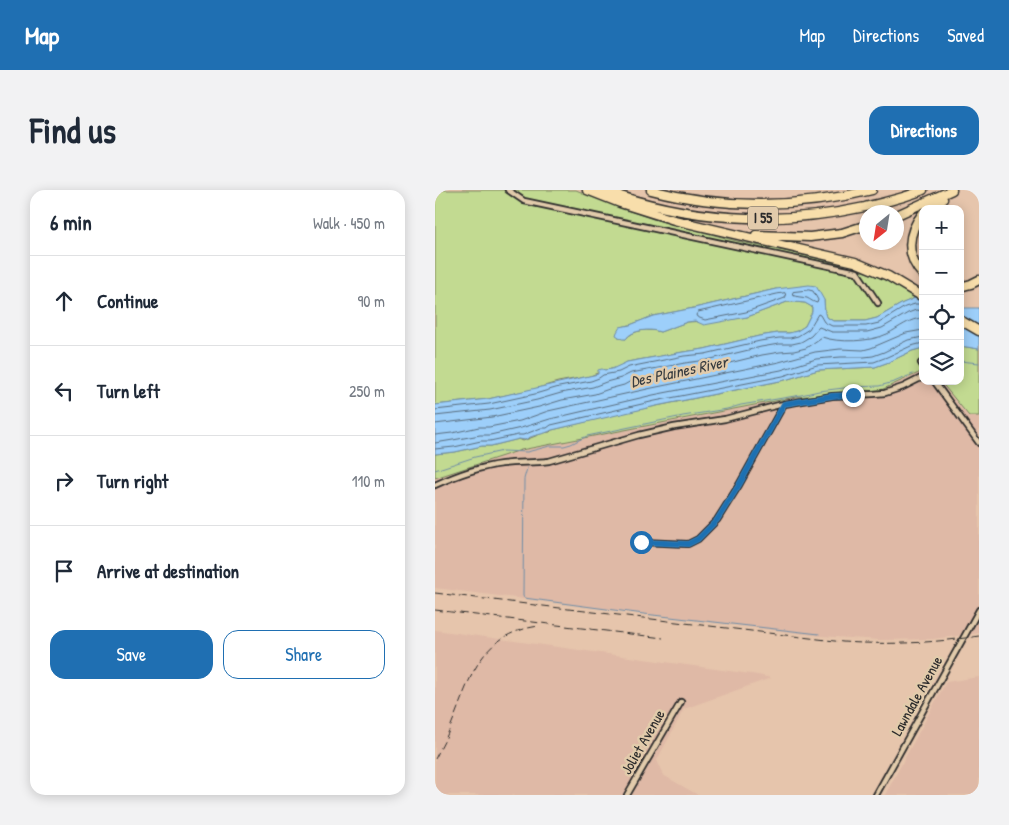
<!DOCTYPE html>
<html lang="en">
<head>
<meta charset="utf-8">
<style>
  :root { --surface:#fff; --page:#f2f2f3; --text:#1f2937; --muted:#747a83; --line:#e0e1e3; --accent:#1f6fb2 }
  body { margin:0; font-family:"Patrick Hand",sans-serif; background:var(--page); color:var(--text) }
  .controls { position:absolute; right:15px; top:15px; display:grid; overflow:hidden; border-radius:10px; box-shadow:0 2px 12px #0003 }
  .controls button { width:45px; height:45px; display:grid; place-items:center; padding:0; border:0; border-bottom:1px solid var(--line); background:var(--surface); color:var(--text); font:25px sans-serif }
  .compass { position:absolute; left:424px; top:15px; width:45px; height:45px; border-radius:50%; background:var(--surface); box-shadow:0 2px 12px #0003; rotate:210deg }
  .stop { position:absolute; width:15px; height:15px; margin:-11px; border:4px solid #1f6fb2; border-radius:50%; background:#fff }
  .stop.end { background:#1f6fb2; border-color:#fff; box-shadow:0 1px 5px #0008 }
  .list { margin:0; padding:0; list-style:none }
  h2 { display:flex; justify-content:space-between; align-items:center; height:65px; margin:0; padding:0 20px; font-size:21px }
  h2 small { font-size:16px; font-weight:400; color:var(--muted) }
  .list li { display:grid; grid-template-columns:32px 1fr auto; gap:15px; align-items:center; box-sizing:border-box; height:90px; padding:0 20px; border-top:1px solid var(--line) }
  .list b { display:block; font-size:19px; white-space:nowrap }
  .list em { font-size:16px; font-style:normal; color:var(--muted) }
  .actions { display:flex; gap:10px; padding:15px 20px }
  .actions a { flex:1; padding:11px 0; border:1px solid var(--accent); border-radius:15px; text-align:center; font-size:18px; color:var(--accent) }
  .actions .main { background:var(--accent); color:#fff }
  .icon { flex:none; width:28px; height:28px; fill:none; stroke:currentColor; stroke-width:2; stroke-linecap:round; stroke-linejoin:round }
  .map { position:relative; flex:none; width:544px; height:605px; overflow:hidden; border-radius:15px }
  header { display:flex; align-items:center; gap:30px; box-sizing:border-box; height:70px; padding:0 25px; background:var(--accent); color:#fff }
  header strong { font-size:24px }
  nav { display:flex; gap:28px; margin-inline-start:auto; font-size:18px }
  .intro { display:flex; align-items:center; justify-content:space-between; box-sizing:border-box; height:120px; padding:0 30px }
  h1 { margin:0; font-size:35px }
  .button { padding:12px 22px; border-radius:15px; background:var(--accent); color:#fff; font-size:18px; font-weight:700 }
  main { display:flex; gap:30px; padding:0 30px }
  aside { flex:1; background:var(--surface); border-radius:15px; box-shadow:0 2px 12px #0003 }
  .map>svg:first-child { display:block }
  .built { fill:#dfb9a6 }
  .green { fill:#c2da91; stroke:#76825e }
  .water { fill:#9dcffa; stroke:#6f8da7 }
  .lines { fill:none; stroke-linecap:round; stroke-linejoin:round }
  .shore { stroke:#596d7e; stroke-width:1 }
  .stream { stroke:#6f8da7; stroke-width:1 }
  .minor-casing { stroke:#2b2b2b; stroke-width:8 }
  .motorway-casing { stroke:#2b2b2b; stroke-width:11 }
  .minor { stroke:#e2cbab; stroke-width:4.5 }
  .motorway { stroke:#f8deab; stroke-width:8 }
  .rail { stroke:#2b2b2b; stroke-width:1; stroke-dasharray:8 4; stroke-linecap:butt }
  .route { stroke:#1f6fb2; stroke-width:6 }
  .labels { text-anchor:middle; stroke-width:5; stroke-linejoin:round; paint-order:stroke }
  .shield { fill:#e2cbab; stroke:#625b51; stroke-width:1 }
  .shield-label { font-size:14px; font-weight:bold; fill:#2b2b2b }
  .street-label { font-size:15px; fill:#2b2b2b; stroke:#e2cbab }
  .water-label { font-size:16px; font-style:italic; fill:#363b40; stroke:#e2cbab }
</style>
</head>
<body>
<header>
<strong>Map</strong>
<nav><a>Map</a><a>Directions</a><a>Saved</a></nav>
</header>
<div class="intro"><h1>Find us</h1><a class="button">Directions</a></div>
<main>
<aside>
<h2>6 min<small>Walk · 450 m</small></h2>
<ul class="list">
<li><svg class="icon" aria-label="ahead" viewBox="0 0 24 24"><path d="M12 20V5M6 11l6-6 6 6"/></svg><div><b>Continue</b></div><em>90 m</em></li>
<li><svg class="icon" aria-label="left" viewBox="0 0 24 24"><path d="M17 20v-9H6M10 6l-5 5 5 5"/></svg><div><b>Turn left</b></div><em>250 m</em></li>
<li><svg class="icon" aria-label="right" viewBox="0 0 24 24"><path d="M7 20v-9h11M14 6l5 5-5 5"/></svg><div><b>Turn right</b></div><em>110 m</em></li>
<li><svg class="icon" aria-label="arrive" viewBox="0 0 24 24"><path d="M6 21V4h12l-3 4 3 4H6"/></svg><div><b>Arrive at destination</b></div></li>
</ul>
<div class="actions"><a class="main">Save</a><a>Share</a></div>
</aside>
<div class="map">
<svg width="544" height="605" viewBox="0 0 544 605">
  <rect width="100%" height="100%" fill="#e6c5ac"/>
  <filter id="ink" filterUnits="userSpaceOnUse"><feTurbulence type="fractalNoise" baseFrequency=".02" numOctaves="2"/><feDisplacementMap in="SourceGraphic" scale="10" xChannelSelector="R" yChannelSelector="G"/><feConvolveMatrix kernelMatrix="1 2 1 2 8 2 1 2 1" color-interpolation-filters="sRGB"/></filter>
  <g filter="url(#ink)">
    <path class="built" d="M488 181V191H505L534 226H544V443L498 449 444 450 387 446 0 398V288L86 260 361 207 446 200Z
      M0 440 323 485 336 488 249 519 222 570 228 585 263 605H0Z
      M544 487V605H450L511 492Z"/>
    <path class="green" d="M0 0H141L178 15 218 29 302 51 386 69 415 77 436 84 454 92 480 108 468 113 442 128 430 131H398L393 128 390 124 389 110 341 99 259 118 218 126 195 135 186 137 184 148 191 149C197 140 215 138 225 142L252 132 291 130 312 127 352 112H359L370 113 377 117V122L370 136 362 141 354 143H343L324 146 269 159 248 162 192 172 182 178 170 180 155 186 123 192 99 199 53 209 0 215Z
      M525 156 544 159V226H534L505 191H525Z
      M488 158V181L446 200 361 207 86 260 0 288V264L20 262 47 256H56L84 249 88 251 108 243 115 242 117 240 187 223 350 190 383 180 440 177 454 172 477 161Z"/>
    <path class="water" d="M374 95 381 96 389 110 390 124 393 128 398 131H430L442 128 468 113 480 108 488 110V158L477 161 454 172 440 177 383 180 350 190 221 216 117 240C109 245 98 244 90 250L84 249 56 256H47L20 262 0 264V215L53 209 163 184V180L167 179 170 180 177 179 192 172 248 162 269 159 324 146 343 143H354L362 141 370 136 377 122V117L370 113 359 112H352L312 127 269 135 260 131 252 132 225 142C215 138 196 140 191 149H187L181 145 182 142 185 137 195 135 218 126 259 118 341 99Z
      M525 118H544V159L525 156Z"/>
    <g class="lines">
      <path class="shore" d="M374 100 378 101 383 110 382 113C378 112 376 110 372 108 367 107 361 107 357 105L358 102Z
        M350 103 351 106 350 108 311 122 270 130 262 127 261 125 263 122 342 104Z
        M0 220 54 214 100 204 124 197 156 191 164 188 168 185 184 182 194 177 249 166 270 164 325 151 344 148H355L363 146 374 139 383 124 385 125 389 132 397 136H431L444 133 470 117 480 114H488
        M0 226 55 220 102 210 126 203 158 197 171 192 186 188 196 183 250 173 272 170 326 157 344 154H357L366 152 376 146 384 137 397 142H432L447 138 473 123 481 120 488 121
        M0 234 57 227 104 217 127 210 160 204 174 199 189 195 198 190 251 180 274 178 327 165 345 162 359 161 371 158 387 147C403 153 436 152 452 144 464 138 475 128 488 128
        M0 245 17 243 44 237H54L85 231 113 221 217 198 344 172 380 162 405 159 428 160 436 158 471 143 488 140
        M0 253 18 250 45 245H55L86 238 115 229 218 205 346 180 381 169 406 167H429L438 166 449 162 473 150 488 147
        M0 259 19 257 46 251H55L83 245H88L106 238H112L116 235 220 211 348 186 382 175 439 172 452 167 476 156 488 153"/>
      <path class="stream" d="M525 171 544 173
        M93 275 89 289 88 406 89 408 209 424 384 444
        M0 280 40 267 68 261 92 262 115 256H129L136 254 152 246 248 226 292 219 306 215 366 205 384 201 417 197 444 196 459 192 478 184"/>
      <g class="minor-casing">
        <path id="minor" d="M73 0 89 11 422 82 443 113
          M486 173 488 176
          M499 191 544 253
          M0 295C22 285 43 277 67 274 83 272 98 273 114 271L204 245 239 237 290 229 344 215 397 206 438 204 450 203 468 197 488 187
          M206 352 253 354 263 349 282 330 304 295 349 214
          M192 605 246 512
          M441 605 544 420"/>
      </g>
      <g class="motorway-casing">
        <path id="motorway" d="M152 0 185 13 239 30 420 72 453 86 488 107
          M168 0C252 31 343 36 430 17 450 12 469 8 488 0
          M216 0C288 19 365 18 437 0
          M493 19 508 9
          M488 23C472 43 470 66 488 85
          M462 25 517 0
          M321 45 375 47 407 43 432 35
          M525 97 536 94 544 90
          M525 130 544 141"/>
      </g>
      <use href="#minor" class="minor"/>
      <use href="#motorway" class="motorway"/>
      <path class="rail" d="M0 403 408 452C454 455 499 453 544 446
        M0 420 228 448
        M0 569C5 559 11 549 15 538 35 490 43 444 104 436"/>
    </g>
  </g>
  <g class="lines" filter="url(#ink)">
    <path class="route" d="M206 352 253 354 263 349 282 330 304 295 349 214 397 206 418 205"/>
  </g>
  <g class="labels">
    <rect class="shield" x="313" y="16.5" width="30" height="23" rx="4"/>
    <g class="shield-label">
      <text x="328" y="33">I 55</text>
    </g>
    <g class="street-label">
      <text transform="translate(482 506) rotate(-61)" y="5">Lawndale Avenue</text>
      <text transform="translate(208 552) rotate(-60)" y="5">Joliet Avenue</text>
    </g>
    <g class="water-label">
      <text transform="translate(244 181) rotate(-12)" y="6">Des Plaines River</text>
    </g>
  </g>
</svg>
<div class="controls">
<button>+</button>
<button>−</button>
<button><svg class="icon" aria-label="locate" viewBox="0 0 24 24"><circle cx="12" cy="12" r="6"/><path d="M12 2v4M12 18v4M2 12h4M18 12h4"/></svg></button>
<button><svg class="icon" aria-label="layers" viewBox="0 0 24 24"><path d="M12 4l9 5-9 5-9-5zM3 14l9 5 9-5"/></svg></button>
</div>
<svg class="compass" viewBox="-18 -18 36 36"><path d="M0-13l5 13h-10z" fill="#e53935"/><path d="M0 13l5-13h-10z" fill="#747a83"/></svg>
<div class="stop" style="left:206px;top:352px"></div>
<div class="stop end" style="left:418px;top:205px"></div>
</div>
</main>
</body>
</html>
